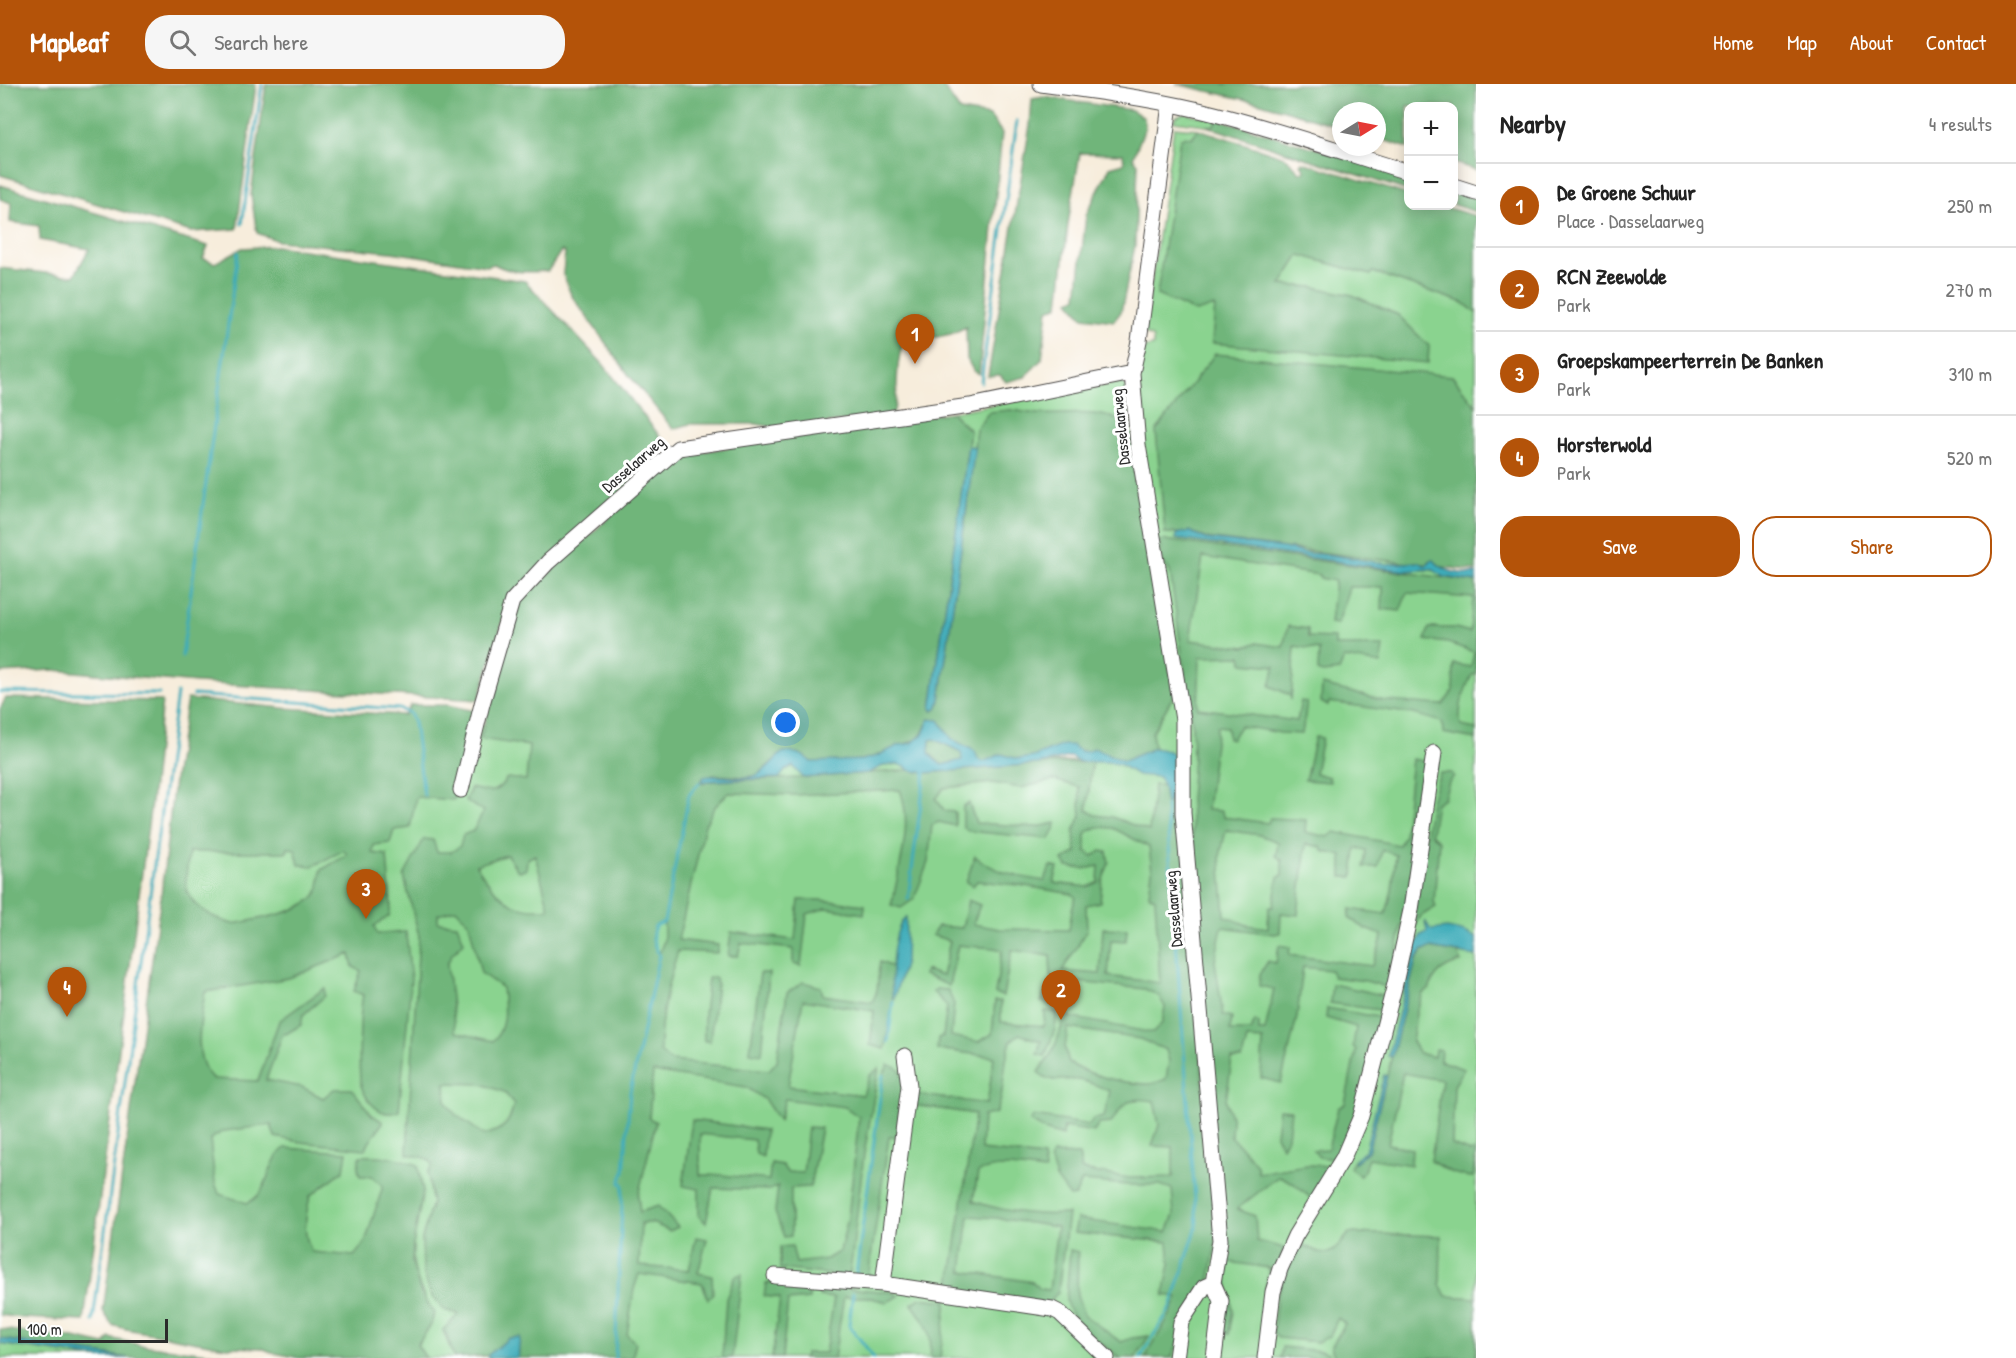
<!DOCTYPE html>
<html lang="en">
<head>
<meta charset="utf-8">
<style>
  :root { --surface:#fff; --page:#f6f6f6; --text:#222; --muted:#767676; --line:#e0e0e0; --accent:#b45309 }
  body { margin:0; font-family:"Patrick Hand",sans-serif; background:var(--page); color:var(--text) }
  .controls { position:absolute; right:18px; top:18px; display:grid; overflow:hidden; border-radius:12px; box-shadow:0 3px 15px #0003 }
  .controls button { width:54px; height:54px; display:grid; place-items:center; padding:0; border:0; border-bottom:2px solid var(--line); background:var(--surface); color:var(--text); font:30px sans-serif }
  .compass { position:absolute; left:1332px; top:18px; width:54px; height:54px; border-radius:50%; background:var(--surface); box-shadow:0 3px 15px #0003; rotate:80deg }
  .scale { position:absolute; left:18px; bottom:15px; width:150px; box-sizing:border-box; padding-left:6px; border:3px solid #2b2b2b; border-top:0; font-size:16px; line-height:21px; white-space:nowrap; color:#2b2b2b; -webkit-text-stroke:4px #fff; paint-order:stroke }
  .you { position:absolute; left:786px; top:639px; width:21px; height:21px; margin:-15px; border:4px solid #fff; border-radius:50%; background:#1a73e8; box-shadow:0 0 0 9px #1a73e833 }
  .badge { display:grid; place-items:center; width:39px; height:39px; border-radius:50%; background:var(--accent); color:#fff; font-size:20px; font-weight:700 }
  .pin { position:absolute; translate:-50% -50px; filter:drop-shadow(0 2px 3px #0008) }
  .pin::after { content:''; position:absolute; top:32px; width:21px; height:18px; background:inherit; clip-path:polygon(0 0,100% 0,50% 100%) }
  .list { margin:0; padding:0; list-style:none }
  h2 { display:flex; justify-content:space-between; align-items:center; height:78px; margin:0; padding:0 24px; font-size:26px }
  h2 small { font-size:20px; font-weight:400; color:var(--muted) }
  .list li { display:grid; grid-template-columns:39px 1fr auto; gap:18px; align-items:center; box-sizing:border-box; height:84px; padding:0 24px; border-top:2px solid var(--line) }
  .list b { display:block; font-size:22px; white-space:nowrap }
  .list p { margin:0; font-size:20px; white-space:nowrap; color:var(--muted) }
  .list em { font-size:20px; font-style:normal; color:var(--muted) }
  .actions { display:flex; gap:12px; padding:18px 24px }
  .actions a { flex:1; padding:14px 0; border:2px solid var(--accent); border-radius:24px; text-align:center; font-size:21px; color:var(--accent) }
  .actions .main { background:var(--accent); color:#fff }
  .icon { flex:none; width:33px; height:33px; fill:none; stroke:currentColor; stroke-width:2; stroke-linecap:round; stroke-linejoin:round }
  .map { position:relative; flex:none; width:1476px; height:1274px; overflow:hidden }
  header { display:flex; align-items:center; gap:36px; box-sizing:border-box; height:84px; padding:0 30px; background:var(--accent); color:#fff }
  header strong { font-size:28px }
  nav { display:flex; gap:33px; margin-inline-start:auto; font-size:21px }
  .search { width:420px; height:54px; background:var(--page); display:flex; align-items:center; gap:15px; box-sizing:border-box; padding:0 21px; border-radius:24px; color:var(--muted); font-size:22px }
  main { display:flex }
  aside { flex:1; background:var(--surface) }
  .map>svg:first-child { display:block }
  .green { fill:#8ad38f; stroke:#5a7f5d; stroke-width:1.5 }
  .forest { fill:#6fb57a; stroke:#4d7052; stroke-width:1.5; fill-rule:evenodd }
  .water { fill:#3dacb9; stroke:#346c72; stroke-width:1.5; fill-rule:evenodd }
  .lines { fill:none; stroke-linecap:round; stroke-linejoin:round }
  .stream { stroke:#3dacb9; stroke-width:3 }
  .minor-casing { stroke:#4a4846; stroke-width:17 }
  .minor { stroke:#fff; stroke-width:15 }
  .labels { text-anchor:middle; stroke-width:6; stroke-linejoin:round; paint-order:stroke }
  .street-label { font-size:16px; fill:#2b2b2b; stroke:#fff }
</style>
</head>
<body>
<header>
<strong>Mapleaf</strong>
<div class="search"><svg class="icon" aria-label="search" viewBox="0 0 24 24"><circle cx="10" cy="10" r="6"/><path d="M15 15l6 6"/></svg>Search here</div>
<nav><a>Home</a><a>Map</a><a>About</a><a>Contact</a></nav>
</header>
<main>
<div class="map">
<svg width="1476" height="1274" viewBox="0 0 1476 1274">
  <rect width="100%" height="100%" fill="#fff"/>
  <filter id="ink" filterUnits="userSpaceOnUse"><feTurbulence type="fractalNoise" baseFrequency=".0167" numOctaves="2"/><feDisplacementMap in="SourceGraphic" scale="12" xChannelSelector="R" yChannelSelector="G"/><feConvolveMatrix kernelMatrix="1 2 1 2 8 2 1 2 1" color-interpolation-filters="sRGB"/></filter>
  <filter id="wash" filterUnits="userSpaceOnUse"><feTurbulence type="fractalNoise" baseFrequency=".008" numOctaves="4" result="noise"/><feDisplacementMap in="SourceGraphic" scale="24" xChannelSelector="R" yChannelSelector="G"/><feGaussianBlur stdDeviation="1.35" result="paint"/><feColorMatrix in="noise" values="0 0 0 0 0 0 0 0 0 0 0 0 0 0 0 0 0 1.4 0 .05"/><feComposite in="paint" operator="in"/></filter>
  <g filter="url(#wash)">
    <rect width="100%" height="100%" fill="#f7eddc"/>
    <path class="green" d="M1184 29 1218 35 1213 42 1173 37 1176 32Z
      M1174 43 1198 45 1192 54 1216 222 1398 231 1352 211 1313 203 1281 201 1300 171 1370 191 1373 188 1464 219 1476 229V322L1452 292 1165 449 1176 450V453L1409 487C1432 483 1454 491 1476 496V1274H614L659 871C654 860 650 854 655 842L664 838 665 844 693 715 793 682 800 688H871L883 682 897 680 906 683 910 686 1112 675 1157 664H1154L1152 649 1137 305 1142 264 1153 262V254L1144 249Z
      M1121 298 1127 303 1132 344 1010 326 976 345 975 363 968 362 970 346 951 328Z
      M1205 454 1408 479 1387 480 1365 478 1332 471 1304 469 1284 464Z
      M460 636 580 667 514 1071 430 1104 432 1119 422 1155 460 1230 443 1246 454 1274H426L417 1261 431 1241 434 1229C403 1182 412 1160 423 1108L357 1186 264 1170 192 1117 174 757Z
      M0 1260 101 1274H0Z"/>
    <path class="forest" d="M0 0H256L237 145 191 148 0 91Z
      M266 0 942 1 960 27 990 32 1002 49 979 290 974 288 967 275 966 243 951 250 903 260C894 282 900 307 893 330L786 345 756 340H690L673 345 628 290 571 211 563 190 565 168 561 167 548 187C529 188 512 190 494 180L487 182 391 168 278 157 257 149 251 111Z
      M1176 0H1476V86L1454 79V22H1408V64L1377 54V27H1341V43L1261 19Z
      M1044 13 1132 26 1144 34 1145 44 1133 74 1138 79 1135 162 1121 228 1114 237 1083 233 1069 217 1077 213 1086 131 1110 83 1124 79 1123 70 1080 69 1068 140 1059 221 1048 226 1042 275 1025 293 1006 298 1000 291 988 292 1030 41 1032 15Z
      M1218 35 1408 92V107L1206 42H1213Z
      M1198 45 1285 73 1301 89 1305 86 1301 80 1303 78 1408 111V122H1441L1476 132V229L1464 219 1373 188 1371 191 1300 171 1281 201 1313 203 1352 211 1398 231 1429 262 1428 279 1212 259 1215 222 1196 228 1157 211 1180 55 1185 52 1192 54Z
      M0 101 208 162 203 174 215 179 242 164 276 162 525 197 603 280 662 355 646 374 637 392 510 513 479 616 197 599 53 586 0 589V184L74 192 89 165 40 156 39 142 10 138 11 119 0 115Z
      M1454 107 1476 114V128L1454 121Z
      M1215 270 1452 292 1476 322V487L1443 483 1430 476 1427 481 1419 478 1408 479 1205 454C1187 444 1183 451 1165 449L1156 347Z
      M1010 326C1019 327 1029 329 1038 330 1068 332 1109 322 1132 345L1174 611 1152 649 1154 664 1124 677 1094 664 1087 668 1063 661 1033 673 1019 675 1001 670 983 678 978 675 970 664 960 660 952 655 941 641H926C920 659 912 657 898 662 890 665 884 669 876 672 856 679 832 677 811 678 802 669 796 668 783 668L758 691 746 693 713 691 702 700 708 697 803 694 909 686 925 689 1038 680 1092 678 1087 726 1095 731 1112 733 1149 747 1154 701H1163L1179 706 1216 1158 1210 1194 1171 1274H1145L1171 1229 1178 1213 1164 1211 1170 1180 1168 1158 1074 1149 1077 1135 1167 1148 1174 1131 1172 1105 1160 1101H1129L1082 1097 1075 1112 1070 1113 1056 1094 1050 1075 1052 1070 1079 1071 1082 1086 1129 1094 1173 1093V1063L1152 1062 1159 1041 1154 1017C1128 1012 1125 1018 1111 1039L1099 1040 1094 1048 1064 1043 1063 1052 1044 1046 1030 1037 1034 1032 1089 1041 1093 1035 1104 1033 1110 1007C1100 1003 1090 998 1079 996 1062 993 1053 1002 1038 988 1054 970 1060 951 1065 928L1069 930V933L1153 949 1162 939 1165 923 1159 912 1145 905 1067 897 1064 912 1076 918 1072 924 1041 918 1051 895 1050 872 1012 866 1003 912 995 910 1002 866C987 861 974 864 958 861L949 902 924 891 925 886 942 892 950 857 932 851 938 842 962 844 968 816 980 821 973 840 1000 845 1069 846 1072 825 1076 813 1072 810 1019 801 977 797 973 802 966 798 975 772C995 789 1020 793 1045 797L1050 782 1058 784 1054 799 1088 803 1098 798 1099 782 1084 785 1067 783 1063 776 1076 769 1074 747 1081 732 1079 703 1054 696 1021 704 992 699 944 704 936 715 945 727 955 728V742L939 738 932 741 928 778 921 797 914 815 901 824 891 821 894 811C900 778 913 739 900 706L794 711 728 709 714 724 705 741 678 856 718 861 717 869 678 867C667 901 660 931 660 968L671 977 769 986 777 977 787 909 803 898 821 903 823 911 872 918C881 903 876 894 880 878L893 883V917L885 965 870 961 874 927 803 916 788 1002 863 1011 869 992 879 984 864 1070 850 1189 845 1192 780 1185V1163L792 1162 796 1179 827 1175 840 1167 848 1134 859 1033 845 1023 785 1015 779 1037 765 1016 746 1003 653 988 649 1034 656 1038 638 1112 640 1128 658 1122 678 1143 670 1147 652 1139H641L639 1182 689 1186 696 1153 707 1155 698 1189 712 1192 713 1210 708 1215 702 1199 639 1190 634 1205 627 1251 636 1259 632 1274H518L519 1268 509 1254 487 1272 454 1274 446 1250 443 1246 459 1230 444 1226 430 1209 423 1187 422 1155 432 1119 428 1089 433 1080 426 1074 407 1070 419 852 404 792 424 755 433 756 437 768H451L460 762 463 751 473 747 484 727 465 717 471 704C489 709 496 711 507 694L526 696 529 662 480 655 516 520 675 372 951 328 970 347 931 625 933 627 937 625 940 616 967 422 976 345 989 328ZM1098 743 1113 744 1149 763 1152 787 1149 811 1155 814 1160 899 1108 892 1111 856 1126 857 1127 845 1103 844 1100 890 1062 887 1087 847 1086 821 1100 818 1102 798 1109 779 1107 768 1101 767 1093 772 1086 767V748ZM507 771 518 787 526 786 527 775 535 771 549 824C514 831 494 810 476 781ZM456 825 469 839 481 889 502 904C504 923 507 943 493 957L455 948 447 880 452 870 464 858 457 840 438 838V830ZM664 838V856L659 870C653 860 650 854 655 842ZM1068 944 1140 955 1166 966 1169 977 1166 995C1160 997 1154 1000 1148 1000 1125 1000 1088 991 1069 979L1065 964ZM445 999 482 1000 504 1008 514 1020C510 1040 503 1046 484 1051L455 1030 446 1018Z
      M1164 456 1476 498V590L1472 591C1464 606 1457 625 1461 642L1476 645V655L1443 649 1442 638 1414 630 1329 618 1328 622 1321 618 1322 601 1385 617 1443 621 1453 607 1454 580 1471 583 1474 568 1448 559 1425 556 1429 544H1455L1470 548 1473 514 1407 509 1400 527 1382 525 1383 503H1349L1338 540 1330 539 1335 497 1320 494 1319 491 1203 473 1190 556 1245 563 1256 559 1283 563 1288 542 1308 545V553L1335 554V562H1383L1381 580 1344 574 1339 587 1323 589 1318 587 1319 566 1295 562 1291 616 1290 611 1270 602 1275 582 1243 579 1242 572 1200 573 1198 624 1297 637 1301 617 1307 618 1302 650 1281 649 1240 642 1232 655 1228 654 1227 643 1217 642 1207 726 1222 727 1223 733 1268 739 1270 734 1306 736 1305 748 1328 753 1335 748 1399 761 1404 752 1412 675 1428 678 1417 761 1390 904 1366 897 1333 893 1330 886 1303 883 1297 933 1281 999 1261 994 1263 956 1247 955 1242 975H1232L1226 1017 1232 1036 1231 1052 1257 1081 1258 1089 1307 1081 1331 1082 1312 1115 1293 1099 1279 1092 1237 1125 1255 1132 1257 1157 1284 1164 1271 1206 1265 1209 1269 1184 1229 1178 1227 1193 1233 1227 1229 1250 1224 1249 1226 1220 1221 1186 1190 716 1193 672 1192 639 1170 487 1163 479 1159 457ZM1226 746 1260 751 1278 758 1276 772 1282 776V792L1278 793 1273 823H1269L1268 844 1247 841 1225 832 1220 772ZM1306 760 1321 763 1323 767 1342 772V793H1353L1356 764 1366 766 1364 783H1378L1382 766 1396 771 1392 806 1386 830 1350 825 1349 834 1366 845 1382 851 1380 861 1372 882 1289 871 1290 863 1279 861 1276 879 1268 877 1260 890 1259 902 1274 905 1265 947H1259V939L1255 937 1250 947H1230L1232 933 1223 931 1215 877 1222 843 1274 850 1280 849 1281 829 1298 831Z
      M6 614 162 617 151 719 84 1237 22 1234 0 1231V625Z
      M187 615 284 624 404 631 411 621H448L476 627 459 707 453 716 416 713 410 744 394 746 390 759 374 761 372 769 387 771 391 822 389 832 374 842 377 850 406 848 411 895 399 1027C382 1035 368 1019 362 1004 357 994 360 923 363 911L354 907 361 887 353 883 350 870 289 894 205 908C201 935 191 974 213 995L258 997 279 937 325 904V912L303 931 301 941 286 950 283 949 266 996 302 1003 323 1014 334 1005H352L372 1031 383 1038 365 1065 301 1058 275 1053 271 1041 224 1047 210 1055 215 1099 219 1110 247 1119C272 1108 265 1079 285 1064L347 1068 344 1086 310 1112C306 1133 301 1147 312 1168L354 1172 365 1159 383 1102 372 1092H360L358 1084 360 1072C381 1071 398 1073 418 1081L423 1107 413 1161 412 1179 421 1209 434 1229 431 1241 417 1261 426 1274H300L274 1269 261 1264 225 1263 126 1245 112 1241 103 1227 161 812 174 696ZM288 764 295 765 299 781 313 782 344 766 347 771 321 786C320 793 320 804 317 809 303 830 256 835 233 840 217 836 193 824 187 807 184 797 188 779 189 768H287Z
      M1315 653 1322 654 1315 689 1329 693 1330 698 1305 696Z
      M934 655 962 668V676L942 681 929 669 930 656Z
      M1440 689H1452L1454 692 1449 698 1444 714 1436 719 1431 750 1439 757 1434 817 1436 823 1421 832 1411 849 1431 717Z
      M969 719 976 739 1037 743 1056 739 1055 746 1050 755 968 747 963 743V722Z
      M799 816H820L865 821 864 830 826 824 807 830 801 882 793 880V865L741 859 738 872H728L731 848 795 856Z
      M1430 864 1458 869 1461 878C1444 883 1435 888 1429 906L1423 909 1416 930 1412 958 1419 969 1434 973 1435 965 1441 966 1440 977 1464 985 1454 1002 1452 1061 1470 1068 1476 1067 1473 1093C1456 1092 1445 1086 1431 1077L1442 996 1403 989 1388 1060 1412 1065 1411 1081 1368 1074 1364 1087 1360 1092 1350 1084 1354 1076 1355 1077 1368 1067 1416 876 1423 866Z
      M760 889H769L762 970 750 968Z
      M708 894H716L717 899 710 957H704V931Z
      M1332 900 1387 912 1385 930 1379 926 1330 919Z
      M936 905 948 906 954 920 951 952 979 958 992 950 995 917H1001V938L1044 942 1045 927 1057 928 1055 945 1045 972 1037 970 1041 957 1019 950 1011 957 1006 976 1001 1015 996 1029 983 1032 981 1066 1043 1073 1045 1087C1028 1085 993 1078 978 1089L973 1117C1004 1128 1035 1132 1068 1130L1058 1208 1047 1221 949 1207 975 1030 913 1021V1010L987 1020 994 973 937 965 938 954 943 952 947 922 933 908ZM969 1132 996 1134 1057 1143 1049 1206 1040 1205 1033 1198 962 1187Z
      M1327 924 1378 933 1381 937 1361 1017 1339 1070 1333 1075 1319 1073 1313 1066 1328 1065 1338 1024 1345 1020 1356 966 1353 962 1356 943 1326 934Z
      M888 981C898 983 902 986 904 996L897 1053H889L868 1194 858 1193 856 1190 883 991Z
      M1279 1025 1291 1026 1288 1052 1282 1063 1276 1051Z
      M692 1036 765 1046 763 1073 756 1070 754 1056 700 1050V1091H721L769 1096 771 1079 782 1081 787 1088 803 1089 808 1043 821 1044 810 1103 791 1104V1152L784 1153 775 1128 778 1102 770 1106 713 1104 706 1139 699 1132V1105L683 1102Z
      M1349 1149 1441 1152 1440 1200 1446 1212 1476 1214V1274H1335L1331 1263 1345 1240 1338 1234 1330 1252 1318 1258 1278 1254 1273 1249 1277 1212 1297 1159C1326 1171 1329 1177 1349 1149Z
      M1070 1166 1078 1168 1077 1211 1084 1231 1121 1258 1132 1254 1149 1252 1135 1274H1120L1080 1242 1069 1226 1066 1217Z
      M742 1190 732 1274H722L726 1215 735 1192Z
      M778 1196 810 1201 809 1215 788 1217 782 1274H772L780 1214 764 1212 766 1200Z
      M822 1202 892 1208 899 1212 887 1218 867 1213H844L834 1274H804L805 1269H825L834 1214 819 1212Z
      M920 1214 947 1217 940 1274H930C933 1248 927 1240 912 1220Z
      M0 1245 74 1254 105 1261 110 1254 141 1261 251 1274H128L0 1255Z
      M1282 1263 1322 1267 1328 1269 1330 1274H1280Z"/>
    <path class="water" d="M968 362 975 363 940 616 937 625 933 627 931 625Z
      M1189 447 1206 455 1284 464 1304 469 1332 471 1387 480 1419 478 1426 482 1431 476H1434C1444 489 1461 490 1476 489V498L1444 493 1432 485 1406 487 1176 455V450Z
      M929 635 939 636 952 655 975 667 978 675 983 678 1001 670 1019 675 1033 673 1063 661H1072C1080 668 1084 670 1094 664L1124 677 1154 664 1169 667 1173 671 1169 716 1166 721 1163 701 1159 693 1137 691 1121 681 1109 678H1080L1070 673 1038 680 925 689 909 686 906 683 897 680 883 682 868 689 803 694 793 682 786 686 779 694 708 697 699 699 704 693C720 689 741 698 757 691 766 686 775 675 783 668 796 668 802 669 811 678L862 676 877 672 899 661 912 659 923 650ZM934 655 961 668 962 676 942 681 934 675 929 669 930 656Z
      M906 833 905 878 893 917C890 899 891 845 906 833Z
      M1425 837 1431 846 1447 844 1465 848 1476 854V872L1430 864 1423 866 1416 876 1392 973 1388 972 1416 861 1421 851 1427 848Z
      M1384 991 1387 992 1368 1067 1355 1078 1354 1076 1365 1067Z
      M520 1253 518 1274H488L487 1272 509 1254Z
      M0 1255 128 1274H101L0 1260Z"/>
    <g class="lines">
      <path class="stream" d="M242 140 262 0
        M981 298 1017 37
        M182 572 238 168
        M0 608 159 610
        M193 611 399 625 410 629 414 639 424 711
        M908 815 925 689
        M888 958 893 917
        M856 1190 883 991
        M853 1209 849 1241 874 1274
        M93 1237 177 609
        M615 1274 623 1100 620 1099 624 1088 630 1008 659 871C654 860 650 854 655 842L664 838 689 711 699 699
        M1140 1274 1171 1223 1197 1142 1166 721"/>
    </g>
  </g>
  <g filter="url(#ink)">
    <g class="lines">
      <g class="minor-casing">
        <path id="minor" d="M1041 0C1094 7 1147 14 1199 26 1270 43 1339 67 1408 88
          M1170 20 1139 257 1132 289 1138 361 1183 636V729L1220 1156 1213 1199
          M1454 102 1476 109
          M461 706 482 620 512 517 548 478 678 364 970 322 1132 289
          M775 1192 883 1200 1052 1225 1060 1229 1107 1274
          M1213 1199 1221 1217 1214 1274
          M883 1200 909 1002 905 972
          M1176 1274 1181 1238 1204 1203 1213 1199
          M1265 1274 1273 1208 1280 1185 1295 1152 1343 1074 1361 1032 1394 904 1411 826 1434 669"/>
      </g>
      <use href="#minor" class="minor"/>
    </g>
  </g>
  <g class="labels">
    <g class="street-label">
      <text transform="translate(1120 343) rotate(-96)" y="6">Dasselaarweg</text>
      <text transform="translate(633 380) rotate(-41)" y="6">Dasselaarweg</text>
      <text transform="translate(1173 825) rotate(-95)" y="6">Dasselaarweg</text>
    </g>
  </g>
</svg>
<div class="controls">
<button>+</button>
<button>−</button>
</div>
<svg class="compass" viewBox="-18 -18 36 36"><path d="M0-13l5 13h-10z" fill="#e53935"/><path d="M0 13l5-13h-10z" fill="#767676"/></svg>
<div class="scale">100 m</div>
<div class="you"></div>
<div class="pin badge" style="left:915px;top:280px">1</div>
<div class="pin badge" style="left:1061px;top:936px">2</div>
<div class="pin badge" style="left:366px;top:835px">3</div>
<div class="pin badge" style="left:67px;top:933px">4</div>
</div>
<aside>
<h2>Nearby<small>4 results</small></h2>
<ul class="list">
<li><span class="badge">1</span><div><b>De Groene Schuur</b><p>Place · Dasselaarweg</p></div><em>250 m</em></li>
<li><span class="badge">2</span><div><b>RCN Zeewolde</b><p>Park</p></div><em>270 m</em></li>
<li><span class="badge">3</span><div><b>Groepskampeerterrein De Banken</b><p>Park</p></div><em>310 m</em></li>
<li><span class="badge">4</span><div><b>Horsterwold</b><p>Park</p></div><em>520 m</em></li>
</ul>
<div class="actions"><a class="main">Save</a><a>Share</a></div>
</aside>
</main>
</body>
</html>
